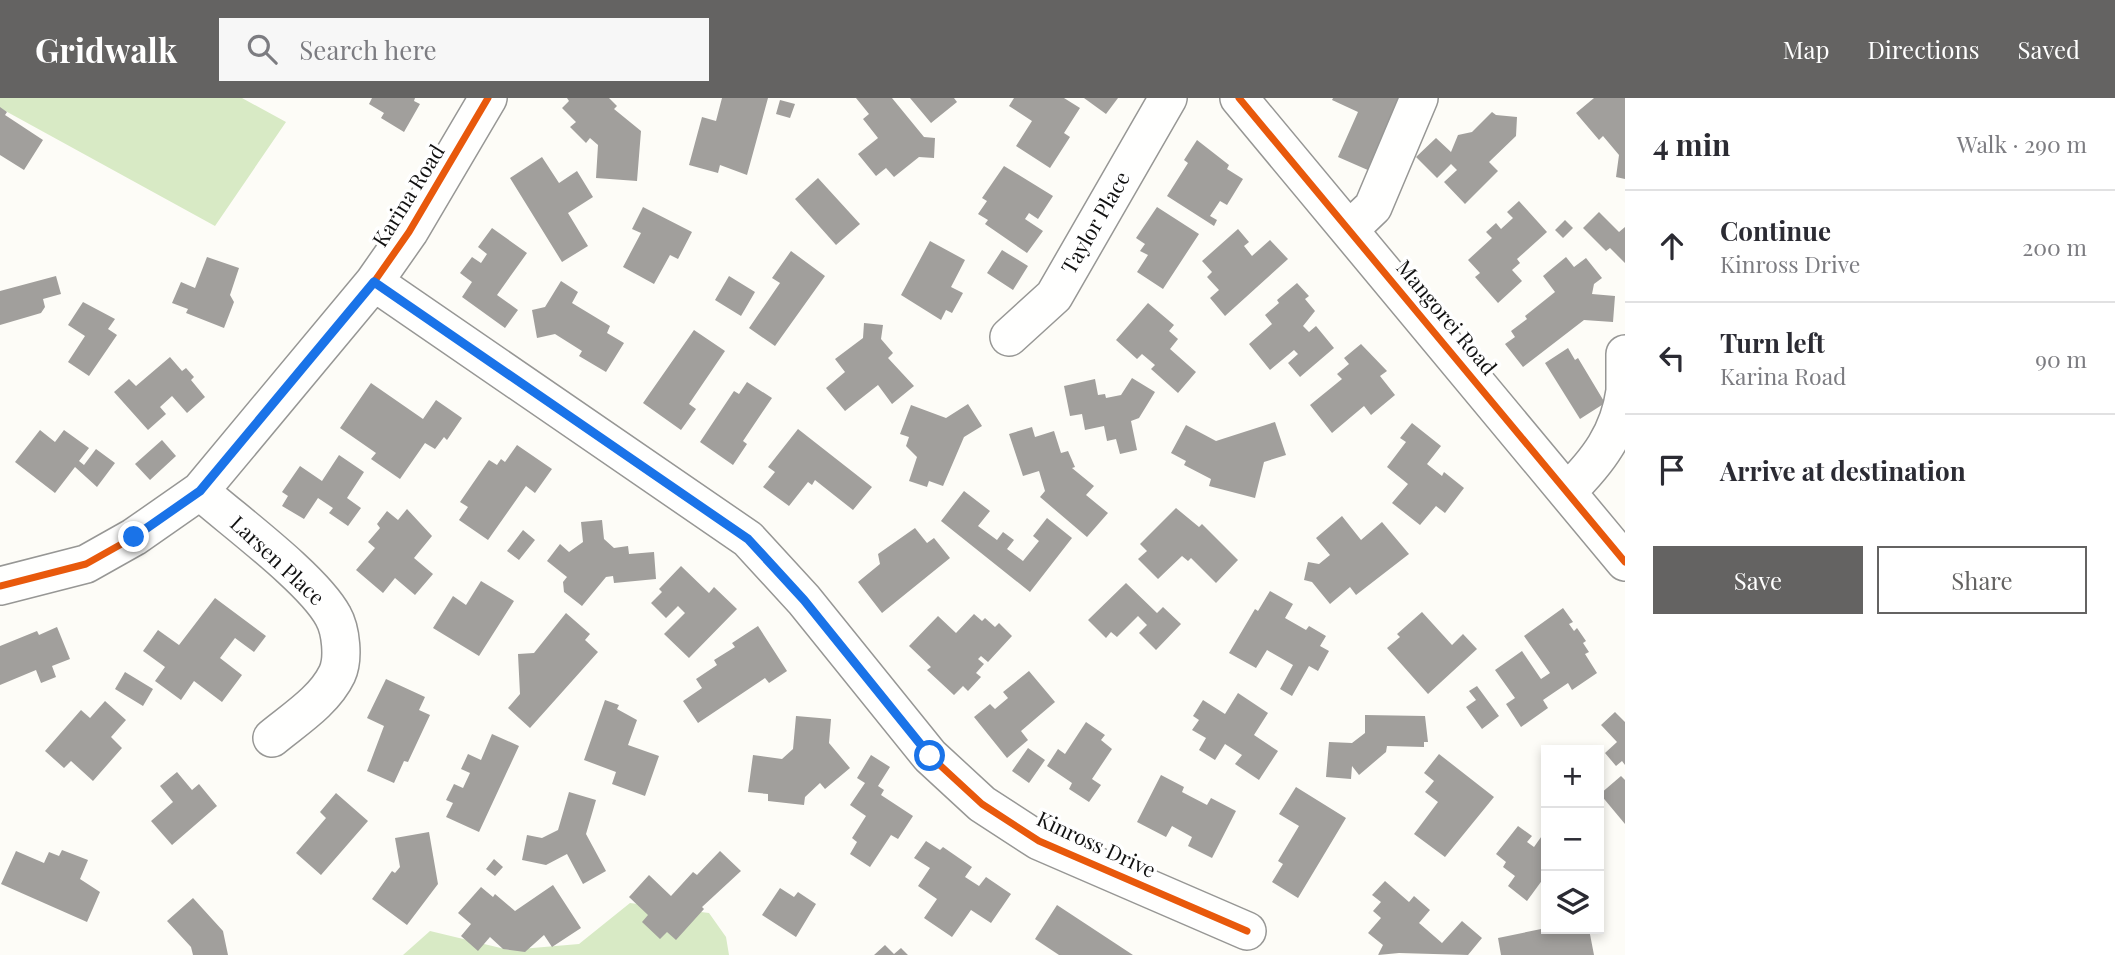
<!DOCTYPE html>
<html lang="en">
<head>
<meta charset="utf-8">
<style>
  :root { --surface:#fff; --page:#f7f7f7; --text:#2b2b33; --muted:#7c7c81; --line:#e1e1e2; --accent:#646362 }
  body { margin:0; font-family:"Playfair Display",serif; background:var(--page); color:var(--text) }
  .controls { position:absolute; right:21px; bottom:21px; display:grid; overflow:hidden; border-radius:0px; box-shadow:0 4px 10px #0003 }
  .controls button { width:63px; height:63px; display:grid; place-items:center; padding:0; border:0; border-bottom:2px solid var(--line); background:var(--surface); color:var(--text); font:35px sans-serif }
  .stop { position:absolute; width:21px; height:21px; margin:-16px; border:5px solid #1a73e8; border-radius:50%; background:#fff }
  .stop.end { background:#1a73e8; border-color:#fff; box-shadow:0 2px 7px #0008 }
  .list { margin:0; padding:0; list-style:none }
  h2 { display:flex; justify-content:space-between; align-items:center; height:91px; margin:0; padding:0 28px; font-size:30px }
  h2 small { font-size:23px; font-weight:400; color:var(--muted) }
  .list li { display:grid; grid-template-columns:46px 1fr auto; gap:21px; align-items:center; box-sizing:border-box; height:112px; padding:0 28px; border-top:2px solid var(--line) }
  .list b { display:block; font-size:26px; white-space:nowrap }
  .list p { margin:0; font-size:23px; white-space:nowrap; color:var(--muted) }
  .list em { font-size:23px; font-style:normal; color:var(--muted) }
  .actions { display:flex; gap:14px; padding:21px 28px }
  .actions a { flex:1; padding:16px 0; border:2px solid var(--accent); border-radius:0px; text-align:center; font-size:24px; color:var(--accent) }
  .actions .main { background:var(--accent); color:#fff }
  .icon { flex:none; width:38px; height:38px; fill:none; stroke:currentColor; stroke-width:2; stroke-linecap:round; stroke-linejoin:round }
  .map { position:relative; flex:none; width:1625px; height:857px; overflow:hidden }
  header { display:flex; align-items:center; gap:42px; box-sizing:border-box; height:98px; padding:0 35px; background:var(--accent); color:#fff }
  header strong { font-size:33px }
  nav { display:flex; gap:38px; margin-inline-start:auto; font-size:24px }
  .search { width:490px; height:63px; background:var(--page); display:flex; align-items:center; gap:18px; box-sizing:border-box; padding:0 24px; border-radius:0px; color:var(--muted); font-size:26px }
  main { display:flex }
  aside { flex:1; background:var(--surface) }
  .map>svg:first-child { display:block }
  .forest { fill:#d8eac5 }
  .building { fill:#a19f9c }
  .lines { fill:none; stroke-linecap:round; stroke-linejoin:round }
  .minor-casing { stroke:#979795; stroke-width:40 }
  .minor { stroke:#fffffe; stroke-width:37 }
  .cycleway-casing { stroke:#fff; stroke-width:11 }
  .cycleway { stroke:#e8590c; stroke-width:7 }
  .route { stroke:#1a73e8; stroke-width:9 }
  .labels { text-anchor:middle; stroke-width:7; stroke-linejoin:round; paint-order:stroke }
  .street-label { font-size:21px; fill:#111; stroke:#fff }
</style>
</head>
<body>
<header>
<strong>Gridwalk</strong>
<div class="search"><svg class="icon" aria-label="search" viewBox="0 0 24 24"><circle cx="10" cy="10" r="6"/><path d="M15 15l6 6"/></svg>Search here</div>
<nav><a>Map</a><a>Directions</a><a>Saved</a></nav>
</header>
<main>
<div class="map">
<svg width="1625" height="857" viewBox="0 0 1625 857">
  <rect width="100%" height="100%" fill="#fdfcf7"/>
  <path class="forest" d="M0 0H242L286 24 215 128 0 10Z
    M630 805 709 815 726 839 729 857H403L430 833 509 852 579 846Z"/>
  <path class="building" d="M372 0H415L414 3 420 6 404 34 381 20 384 15 369 6Z
    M567 0H609L617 8 614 11 641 33 637 83 596 80 598 47 590 40 586 45 570 29 576 24 562 10 569 3Z
    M722 0H768L747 77 720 67 718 75 689 67 702 19 716 23Z
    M856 0H892L924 39 935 40 934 60 919 59 894 79 886 70 876 78 858 56 878 40 863 21 869 16Z
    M910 0H954L957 4 931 25Z
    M1014 0H1064L1080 10 1064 35 1070 39 1050 70 1016 48 1032 23 1009 8Z
    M1084 0H1118L1106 16Z
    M1333 0H1402L1370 73 1338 59 1358 14 1332 2Z
    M1594 0H1625V81L1616 79 1619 57 1603 38 1599 42 1576 15Z
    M780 2 795 6 790 20 776 16Z
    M0 9 7 14 5 17 43 42 24 72 0 57Z
    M1492 14 1496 17 1517 19 1516 38 1489 64 1498 73 1465 106 1444 84 1457 72 1451 66 1437 80 1416 59 1436 40 1451 54 1458 37 1472 34Z
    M1197 42 1229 67 1227 71 1243 81 1227 107 1220 103 1210 118 1217 122 1214 128 1167 98 1188 65 1184 62Z
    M542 59 559 85 577 73 593 99 568 115 588 148 562 164 510 80Z
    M1004 68 1053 98 1038 121 1029 115 1025 121 1043 133 1027 155 985 126 988 122 978 116 987 103 982 100Z
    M818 80 860 126 836 147 795 101Z
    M1519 103 1547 134 1517 161 1520 165 1512 172 1522 183 1498 205 1475 179 1480 175 1468 162 1492 140 1486 134 1496 125 1501 131 1513 120 1507 114Z
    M643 109 692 134 678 161 670 157 654 186 623 169 641 135 632 131Z
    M1157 109 1199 136 1163 191 1137 174 1148 157 1140 153 1145 146 1136 140Z
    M1599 114 1619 134 1625 129V165L1610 150 1606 153 1583 130Z
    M1565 122 1573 130 1563 140 1555 132Z
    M492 130 527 155 497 197 518 212 505 230 462 199 472 184 460 175 472 159 481 165 487 156 478 149Z
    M1238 131 1249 144 1244 148 1252 158 1270 142 1288 161 1225 218 1210 200 1219 192 1207 179 1212 174 1202 163Z
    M930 143 965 162 951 189 963 195 952 215 946 212 941 222 901 197Z
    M1002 152 1028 168 1013 192 987 175Z
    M791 153 825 178 775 248 749 230 780 185 772 180Z
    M207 159 239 170 230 197 234 204 224 230 186 215 188 211 172 205 181 184 195 190Z
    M1566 159 1574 169 1586 160 1602 180 1594 186 1592 196 1615 198 1613 224 1584 222 1523 269 1505 246 1515 239 1511 233 1527 221 1525 218 1555 194 1543 178Z
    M56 178 61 196 43 201 45 209 41 215 0 227V193Z
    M729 178 755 194 741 218 715 202Z
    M561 183 578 194 572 205 610 228 607 235 624 245 606 274 579 258 582 253 555 236 537 240 532 212 545 209Z
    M1297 185 1309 198 1305 201 1315 213 1303 228 1309 234 1316 228 1334 250 1300 279 1288 265 1298 256 1294 252 1270 272 1249 246 1272 226 1265 217 1279 205 1277 202Z
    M83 204 115 221 108 231 117 237 89 278 68 264 85 238 68 227Z
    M1148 205 1174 227 1169 233 1178 241 1170 251 1196 274 1178 295 1151 271 1155 267 1142 256 1137 261 1116 242Z
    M864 225 883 227 881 241 893 255 888 260 914 288 892 306 878 287 845 313 826 290 845 274 835 261 863 240Z
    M694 232 725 253 689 306 696 311 681 332 643 305Z
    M1361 246 1387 273 1380 278 1395 297 1371 317 1364 308 1332 335 1310 307 1342 281 1337 276 1349 266 1344 260Z
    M1568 250 1575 262 1578 260 1605 305 1580 321 1545 265Z
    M170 259 182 273 186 270 194 279 191 282 205 299 187 315 172 298 160 309 166 316 148 332 114 294 129 281 136 288Z
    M1132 280 1155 294 1139 320 1131 323 1137 352 1120 356 1116 341 1107 343 1104 328 1085 332 1082 316 1070 318 1064 288 1095 281 1098 297 1105 296 1106 300 1121 297Z
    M747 284 772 300 743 343 747 346 733 367 700 344 734 293 739 296Z
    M371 285 423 321 436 302 462 320 447 342 444 339 435 351 425 345 400 381 371 361 376 355 340 330Z
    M968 306 982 328 964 339 943 388 929 383 927 389 909 383 917 359 906 348 909 339 900 336 911 307 946 320Z
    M1275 324 1286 357 1264 364 1255 400 1209 388 1211 381 1184 367 1186 363 1171 355 1186 327 1216 343Z
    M1412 325 1441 348 1427 366 1442 378 1444 374 1464 390 1445 415 1436 408 1420 427 1392 405 1408 386 1387 369 1406 344 1400 340Z
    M1032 329 1035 339 1054 333 1061 355 1068 353 1075 369 1072 370 1094 388 1086 397 1108 415 1087 439 1040 399 1045 393 1039 373 1023 378 1009 336Z
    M798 331 872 389 853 412 815 382 812 387 808 384 789 408 763 389 775 374 768 369Z
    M40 332 55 344 64 332 89 350 79 363 84 367 96 351 115 365 97 389 75 369 55 395 15 364Z
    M162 342 176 358 150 382 135 366Z
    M517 347 552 371 535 395 526 388 488 442 459 422 468 409 460 404 489 362 497 367 501 361 505 364Z
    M339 357 364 374 347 400 361 410 348 428 329 415 333 410 318 400 304 421 282 408 288 398 282 394 300 368 322 383Z
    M964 393 990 413 978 428 997 442 1003 434 1014 442 1007 451 1023 463 1039 443 1033 438 1047 420 1072 440 1030 494 941 423Z
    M1176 410 1199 429 1202 426 1238 462 1216 485 1191 460 1188 463 1182 458 1158 481 1138 461 1147 453 1140 446Z
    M407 411 432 438 414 460 433 476 415 497 395 480 383 495 356 472 375 450 368 444 380 430 377 426 387 413 398 422Z
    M1342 418 1361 442 1382 424 1409 456 1356 497 1350 489 1330 506 1312 484 1304 482 1308 464 1319 466 1330 457 1316 440Z
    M602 422 604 441 614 450 628 448 629 456 654 454 656 481 614 485 613 478 606 479 582 508 564 494 563 484 567 479 547 463 560 446 569 454 583 444 581 424Z
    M915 430 927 445 934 440 950 460 882 515 858 484 880 466 878 456Z
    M523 432 535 442 519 462 507 453Z
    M681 468 709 495 714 489 737 511 689 560 664 536 685 515 678 508 666 520 651 505 662 494 659 491Z
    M481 483 514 503 479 558 433 530 453 498 466 507Z
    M1126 485 1157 515 1163 509 1181 526 1156 552 1139 535 1147 527 1138 518 1117 539 1111 534 1106 540 1088 522Z
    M1270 493 1293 506 1285 520 1306 532 1309 528 1326 538 1320 548 1329 553 1318 573 1309 568 1292 598 1280 591 1293 567 1267 552 1256 570 1229 555 1255 511 1258 513Z
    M215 500 266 538 254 554 235 540 220 560 242 577 222 604 194 583 181 602 155 583 165 569 143 553 158 532 179 547Z
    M1563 510 1573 524 1569 526 1574 533 1577 530 1586 543 1583 545 1589 554 1585 556 1597 575 1572 592 1568 585 1543 602 1548 610 1521 629 1506 606 1515 600 1495 572 1522 553 1541 581 1550 575 1524 538Z
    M1422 514 1452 547 1463 536 1477 551 1428 596 1387 550 1400 539 1397 536Z
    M566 515 590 536 585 542 598 554 530 630 508 610 520 596 518 556 534 555Z
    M974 516 982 523 985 520 995 529 999 525 1012 538 988 564 981 558 978 561 984 566 976 575 981 579 968 593 963 588 954 597 927 572 931 569 909 548 938 518 956 535Z
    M758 528 787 573 769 585 765 580 698 625 683 603 702 590 696 581 717 567 714 562 735 549 732 545Z
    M57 529 70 561 52 568 56 579 41 585 36 572 0 587V548L37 533 39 537Z
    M1029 573 1055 604 1021 633 1028 642 1007 660 974 619 990 606 995 611 1008 600 1003 594Z
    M125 574 153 591 143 608 115 591Z
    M386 581 425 599 419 612 430 617 408 664 404 663 394 685 367 673 384 628 367 620Z
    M1477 588 1499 618 1482 631 1466 609 1476 602 1469 593Z
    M1238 595 1268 615 1254 637 1278 653 1259 682 1235 666 1242 657 1225 646 1215 662 1199 652 1206 640 1192 632 1199 622 1193 618 1203 602 1225 616Z
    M605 602 619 607 617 611 637 622 628 647 659 658 645 698 612 686 616 674 584 662Z
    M105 603 126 622 111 639 122 650 93 683 71 663 64 670 45 653 81 612 90 620Z
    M1615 614 1625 624V667L1622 663 1616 668 1605 655 1617 644 1601 627Z
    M1365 617 1425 618 1428 644H1424V649L1387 648 1386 654 1359 677 1352 668 1351 681 1326 679 1329 644 1352 645 1365 635Z
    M796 618 831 621 829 645 850 670 825 691 820 685 805 699 804 707 768 703V696L748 694 753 657 782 661 793 651Z
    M1086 624 1105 637 1101 642 1112 651 1092 681 1101 687 1089 704 1069 691 1072 685 1047 668 1058 651 1065 656Z
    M492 636 519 648 479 734 446 719 453 705 446 702 454 686 463 690 470 675 461 671 468 656 481 662Z
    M1028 650 1045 662 1029 685 1012 673Z
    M1439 656 1494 699 1445 759 1414 736 1438 704 1425 694 1434 683 1424 675Z
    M871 657 890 669 878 688 884 692 881 697 913 718 898 741 891 737 870 769 850 756 857 744 852 740 866 718 850 707 865 685 857 680Z
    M177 674 192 692 199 686 217 708 172 747 151 723 173 704 160 688Z
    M1161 677 1184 689 1182 694 1207 707 1211 700 1236 713 1212 760 1188 748 1192 739 1172 728 1166 739 1137 724Z
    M1621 678 1625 682V726L1600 696Z
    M1296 689 1346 720 1298 800 1272 784 1283 766 1278 763 1299 728 1279 716Z
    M569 694 596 702 586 736 606 773 583 786 567 756 546 767 522 762 527 737 542 740 558 732Z
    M336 695 368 723 321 777 296 755 326 720 320 714Z
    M1518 728 1532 738 1527 744 1534 749 1546 732V777L1527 803 1508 788 1515 778 1503 769 1506 764 1496 756Z
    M429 734 438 786 407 827 372 801 392 773 395 775 400 769 395 740Z
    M926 743 940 752 943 749 972 769 965 779 979 788 986 779 1011 796 991 825 971 812 952 839 924 820 937 801 918 788 930 770 914 760Z
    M62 752 88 762 80 781 100 794 87 824 1 786 16 753 44 765 49 754 59 758Z
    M720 753 741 773 702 809 704 811 676 842 667 834 660 841 642 824 648 817 629 799 649 777 671 798 693 774 697 777Z
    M494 761 503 769 495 778 486 771Z
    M1385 783 1409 804 1414 798 1430 812 1419 825 1442 845 1462 823 1482 840 1468 857 1399 855 1378 857 1383 847 1368 835 1381 820 1373 813 1381 804 1372 797Z
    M553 787 581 830 552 849 544 837 525 854 503 851 490 839 478 853 461 838 471 826 458 815 481 789 493 799 495 796 515 813Z
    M780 790 794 799 798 794 816 806 796 839 762 817Z
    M193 800 223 833 228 857H193L191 849 167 823Z
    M1057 807 1133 857H1059L1035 841Z
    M1546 830 1562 831 1564 836 1589 831 1594 857H1501L1498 840Z
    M885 847 894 856 901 850 908 857H874Z"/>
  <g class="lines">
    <g class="minor-casing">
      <path id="minor" d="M1239 0 1625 464
        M1349 132 1373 109 1419 0
        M374 184 748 441 804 502 930 658 982 706 1039 743 1247 833
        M1009 239 1054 198 1168 0
        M1625 256V291
        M200 393C234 423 313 481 333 518 341 532 344 561 337 576 324 603 295 621 272 640
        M1568 393C1598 363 1619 336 1625 293
        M0 488 86 466 134 439 200 393 374 184 409 134 488 0"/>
    </g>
    <use href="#minor" class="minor"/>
    <g class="cycleway-casing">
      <path id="cycleway" d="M1239 0 1625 464
        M374 184 748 441 804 502 930 658 982 706 1039 743 1247 833
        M0 488 86 466 134 439 200 393 374 184 409 134 488 0"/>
    </g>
    <use href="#cycleway" class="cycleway"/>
  </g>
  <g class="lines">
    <path class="route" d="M134 439 200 393 374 184 748 441 804 502 930 658"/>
  </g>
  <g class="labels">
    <g class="street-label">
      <text transform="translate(409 98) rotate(-58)" y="7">Karina Road</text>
      <text transform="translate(1096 125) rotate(-60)" y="7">Taylor Place</text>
      <text transform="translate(1446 220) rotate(50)" y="7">Mangorei Road</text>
      <text transform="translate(277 463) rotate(43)" y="7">Larsen Place</text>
      <text transform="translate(1096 747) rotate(25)" y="7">Kinross Drive</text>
    </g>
  </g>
</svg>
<div class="controls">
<button>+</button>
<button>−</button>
<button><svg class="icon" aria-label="layers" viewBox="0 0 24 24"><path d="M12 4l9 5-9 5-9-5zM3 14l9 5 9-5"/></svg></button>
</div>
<div class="stop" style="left:930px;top:658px"></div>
<div class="stop end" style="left:134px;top:439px"></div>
</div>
<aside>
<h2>4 min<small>Walk · 290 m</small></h2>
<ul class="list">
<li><svg class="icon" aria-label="ahead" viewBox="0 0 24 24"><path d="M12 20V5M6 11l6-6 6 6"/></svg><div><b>Continue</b><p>Kinross Drive</p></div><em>200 m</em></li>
<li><svg class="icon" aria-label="left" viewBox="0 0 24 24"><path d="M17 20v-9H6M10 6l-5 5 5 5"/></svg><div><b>Turn left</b><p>Karina Road</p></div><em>90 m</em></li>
<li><svg class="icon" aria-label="arrive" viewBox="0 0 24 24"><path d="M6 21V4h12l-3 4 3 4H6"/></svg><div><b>Arrive at destination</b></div></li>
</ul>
<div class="actions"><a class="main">Save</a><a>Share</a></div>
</aside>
</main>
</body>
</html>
